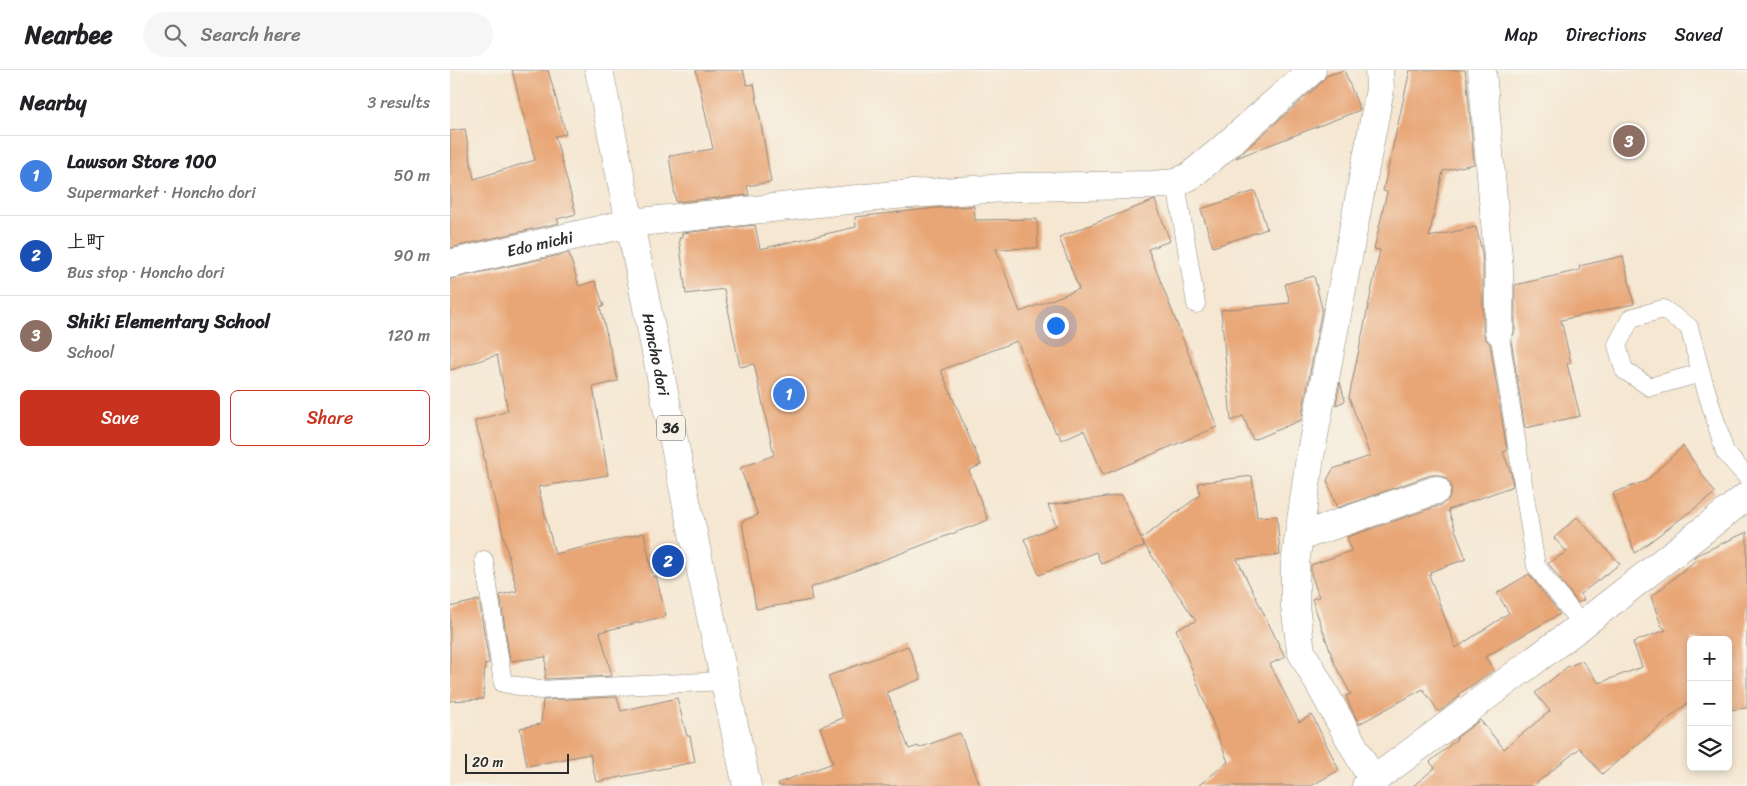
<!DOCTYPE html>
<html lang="en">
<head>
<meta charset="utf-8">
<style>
  :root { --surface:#fff; --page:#f6f6f6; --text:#202124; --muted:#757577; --line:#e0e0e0; --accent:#c8321e }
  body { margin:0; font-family:Sriracha,"Klee One",sans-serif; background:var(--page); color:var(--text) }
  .controls { position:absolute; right:15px; bottom:15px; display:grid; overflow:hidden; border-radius:8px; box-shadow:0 2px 8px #0003 }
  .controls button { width:45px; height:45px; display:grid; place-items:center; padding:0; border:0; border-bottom:1px solid var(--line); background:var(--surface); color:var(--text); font:25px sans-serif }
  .scale { position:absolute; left:15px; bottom:12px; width:104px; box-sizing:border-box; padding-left:5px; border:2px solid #2b2b2b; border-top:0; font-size:14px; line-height:18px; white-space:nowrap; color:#2b2b2b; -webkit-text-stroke:4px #f7f3e8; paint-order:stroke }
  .you { position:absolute; left:605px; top:255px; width:18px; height:18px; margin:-12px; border:4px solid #fff; border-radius:50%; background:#1a73e8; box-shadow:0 0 0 8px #1a73e833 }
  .badge { display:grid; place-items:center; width:32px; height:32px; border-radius:50%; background:var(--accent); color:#fff; font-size:16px; font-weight:700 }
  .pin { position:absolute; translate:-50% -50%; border:2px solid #fff; box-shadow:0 1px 5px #0006 }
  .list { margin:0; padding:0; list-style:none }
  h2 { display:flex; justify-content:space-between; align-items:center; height:65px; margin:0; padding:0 20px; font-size:21px }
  h2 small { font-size:16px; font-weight:400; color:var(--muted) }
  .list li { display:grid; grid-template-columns:32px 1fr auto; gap:15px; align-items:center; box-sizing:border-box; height:80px; padding:0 20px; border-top:1px solid var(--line) }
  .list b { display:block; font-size:19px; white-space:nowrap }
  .list p { margin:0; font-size:16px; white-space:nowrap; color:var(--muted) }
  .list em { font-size:16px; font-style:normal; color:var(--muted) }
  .actions { display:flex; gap:10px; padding:15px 20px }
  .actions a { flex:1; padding:11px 0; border:1px solid var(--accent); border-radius:8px; text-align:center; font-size:18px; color:var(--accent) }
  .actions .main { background:var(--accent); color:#fff }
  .icon { flex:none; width:28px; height:28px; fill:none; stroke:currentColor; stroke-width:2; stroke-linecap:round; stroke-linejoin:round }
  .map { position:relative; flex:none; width:1297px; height:716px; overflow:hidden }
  header { display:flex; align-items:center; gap:30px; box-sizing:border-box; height:70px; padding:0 25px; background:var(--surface); border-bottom:1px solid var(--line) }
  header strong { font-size:24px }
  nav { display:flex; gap:28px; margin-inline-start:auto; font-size:18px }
  .search { width:350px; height:45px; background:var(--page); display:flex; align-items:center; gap:12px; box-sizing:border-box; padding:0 18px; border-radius:28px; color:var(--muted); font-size:19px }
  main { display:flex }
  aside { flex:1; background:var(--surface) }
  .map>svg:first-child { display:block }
  .building { fill:#e8a574 }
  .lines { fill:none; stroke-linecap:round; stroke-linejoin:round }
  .lane-casing { stroke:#90897e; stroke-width:19 }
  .street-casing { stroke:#90897e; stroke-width:29 }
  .primary-casing { stroke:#90897e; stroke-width:29 }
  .lane { stroke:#fff; stroke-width:18 }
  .street { stroke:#fff; stroke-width:28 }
  .primary { stroke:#fff; stroke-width:28 }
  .labels { text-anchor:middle; stroke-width:4; stroke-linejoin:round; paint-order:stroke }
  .shield { fill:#f7f3e8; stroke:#686764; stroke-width:1 }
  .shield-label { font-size:15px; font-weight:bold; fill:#2b2b2b }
  .street-label { font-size:16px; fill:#2b2b2b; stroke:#f7f3e8 }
</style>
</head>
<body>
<header>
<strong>Nearbee</strong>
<div class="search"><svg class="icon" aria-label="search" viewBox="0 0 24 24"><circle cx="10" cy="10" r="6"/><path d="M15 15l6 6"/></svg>Search here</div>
<nav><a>Map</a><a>Directions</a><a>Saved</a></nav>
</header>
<main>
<aside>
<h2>Nearby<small>3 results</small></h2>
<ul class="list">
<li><span class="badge" style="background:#3f7fe0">1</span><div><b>Lawson Store 100</b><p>Supermarket · Honcho dori</p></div><em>50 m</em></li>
<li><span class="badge" style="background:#1a4fb4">2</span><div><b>上町</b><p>Bus stop · Honcho dori</p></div><em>90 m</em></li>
<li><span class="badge" style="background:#8d6e63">3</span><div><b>Shiki Elementary School</b><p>School</p></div><em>120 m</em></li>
</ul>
<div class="actions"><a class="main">Save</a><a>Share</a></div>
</aside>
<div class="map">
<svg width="1297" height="716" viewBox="0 0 1297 716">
  <rect width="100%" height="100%" fill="#f7f3e8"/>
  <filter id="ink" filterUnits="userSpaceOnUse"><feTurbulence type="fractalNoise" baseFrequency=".02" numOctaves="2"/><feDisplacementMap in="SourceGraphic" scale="10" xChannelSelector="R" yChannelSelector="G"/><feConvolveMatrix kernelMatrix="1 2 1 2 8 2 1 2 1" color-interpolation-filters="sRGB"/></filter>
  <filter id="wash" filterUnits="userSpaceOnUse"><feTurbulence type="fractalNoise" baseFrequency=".0096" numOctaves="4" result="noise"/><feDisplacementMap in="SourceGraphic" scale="20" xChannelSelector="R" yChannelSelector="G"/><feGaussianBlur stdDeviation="1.12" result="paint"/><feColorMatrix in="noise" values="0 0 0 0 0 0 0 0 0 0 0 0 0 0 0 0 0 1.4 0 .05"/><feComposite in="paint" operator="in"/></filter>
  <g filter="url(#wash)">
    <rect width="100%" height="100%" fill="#f5e7d2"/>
    <g id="blocks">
      <path class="building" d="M62 0H98L116 64 105 66 126 144 107 149 109 153 0 178V61L15 59 24 109 85 90Z
        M246 0H293L297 15 304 14 321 112 297 116 299 125 226 132 219 86 263 79Z
        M894 0 910 40 786 88 872 12 876 6Z
        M960 0H1015L1017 13 1024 94 993 101 979 167 1026 157 1032 182 1033 200V261L1035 268 1040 274 1057 381 1053 382 1061 403 1063 416 998 440 1016 489 980 502 981 504 979 505 1006 578 1059 543 1047 523 1079 504 1110 544 1035 587 1044 600 1009 624 1010 626 989 642 973 619 909 654 900 636 896 626 901 624 885 595 862 529 869 527 861 504V495L901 481 897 467 991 435 998 430 1001 423V414L996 408 989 405H981L887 438 877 410 883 399 920 386 899 327 930 180 924 179 937 122 933 121Z
        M805 121 817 159 763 177 751 139Z
        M705 130 720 171 698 179 767 357 653 405 634 360 611 370 608 362 606 363 567 271 491 300 531 395 519 400 538 450 360 518 362 530 306 539 292 451 308 445 290 398 324 385 304 294 290 297 274 219 236 224 229 168H232V163L305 155 310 179 406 157 405 147 487 138 524 136 525 150 587 149 588 178 546 179 570 242 629 219 609 167Z
        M119 183 129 216 145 211 154 236 150 237 168 311 143 317 158 405 88 417 105 484 194 463 203 507 206 506 216 546 150 562 162 606 95 609 96 587 60 591 50 525 67 521 33 384 34 383 25 351 58 341 47 285 0 300V209Z
        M1173 186 1184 234 1111 250 1121 293 1117 294 1130 346 1075 358 1061 270 1065 261V215L1130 200 1129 196Z
        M864 206 872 239 851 350 803 370 793 346 781 351 771 240 840 233 835 214Z
        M890 312 895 331 886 335Z
        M1233 376 1265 423 1185 483 1163 423 1196 411Z
        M802 406 807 447 827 446 830 485 787 489 835 587 820 594 849 652 862 645 889 700 861 716H748L778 692 726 559 746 551 692 471 694 476 651 494 646 482 589 505 574 469 606 456 598 435 672 425 691 469 750 425 748 413Z
        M1127 447 1170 494 1130 524 1134 530 1128 533 1098 493 1117 482 1104 468Z
        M1297 462V638L1278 640V570H1241V633L1240 631 1152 704 1130 678 1083 716H963L985 698 980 692 1007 669 1006 668 1030 650 1054 679 1100 641 1085 623 1117 597 1132 591 1149 613 1192 597 1183 572 1216 560 1211 555 1201 527 1246 490 1244 487 1247 485Z
        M29 530 39 593 35 594 33 629 0 631V537Z
        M458 576 471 609 437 622 459 679 468 676 469 678 510 663 530 716H329L328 713 383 693 370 657 393 648 378 606Z
        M167 627 171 641 227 628 237 666H240L245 692 146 712 140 684 77 696 70 658 91 654 93 630Z"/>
    </g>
  </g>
  <g filter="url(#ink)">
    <use href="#blocks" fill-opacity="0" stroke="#90897e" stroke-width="1"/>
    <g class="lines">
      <g class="lane-casing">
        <path id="lane" d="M726 113 746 234
          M1049 261 1086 496 1132 555
          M1251 303 1200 317 1174 300 1167 275 1181 248 1213 239 1239 257 1251 303 1275 382 1297 407
          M34 490 53 613 89 620 275 611"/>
      </g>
      <g class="street-casing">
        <g id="street">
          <path d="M1032 0 1049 199V261"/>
          <path id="s1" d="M0 194 180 153 445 125 570 117 702 115 726 113 740 106 770 81 862 0"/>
          <path d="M849 467 986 420"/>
          <path d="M923 711 851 581 845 536V494L860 387 930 19 929 0"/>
          <path d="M916 716 1132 555 1297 426"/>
        </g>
      </g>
      <g class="primary-casing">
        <g id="primary">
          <path id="s2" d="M149 0 235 426 297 716"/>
        </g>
      </g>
      <use href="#lane" class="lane"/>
      <use href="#street" class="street"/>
      <use href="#primary" class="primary"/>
    </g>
  </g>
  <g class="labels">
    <rect class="shield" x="207" y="345.5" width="28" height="25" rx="4"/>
    <g class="shield-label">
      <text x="221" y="363">36</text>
    </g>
    <g class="street-label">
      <text dy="6" stroke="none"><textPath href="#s1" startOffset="92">Edo michi</textPath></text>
      <text dy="6" stroke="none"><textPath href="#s2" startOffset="290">Honcho dori</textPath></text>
    </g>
  </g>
</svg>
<div class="controls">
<button>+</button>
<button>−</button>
<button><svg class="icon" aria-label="layers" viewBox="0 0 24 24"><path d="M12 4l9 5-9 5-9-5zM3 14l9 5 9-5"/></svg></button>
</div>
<div class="scale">20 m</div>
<div class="you"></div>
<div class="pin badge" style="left:339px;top:324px;background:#3f7fe0">1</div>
<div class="pin badge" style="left:218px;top:491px;background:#1a4fb4">2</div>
<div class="pin badge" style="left:1179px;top:71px;background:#8d6e63">3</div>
</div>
</main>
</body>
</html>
